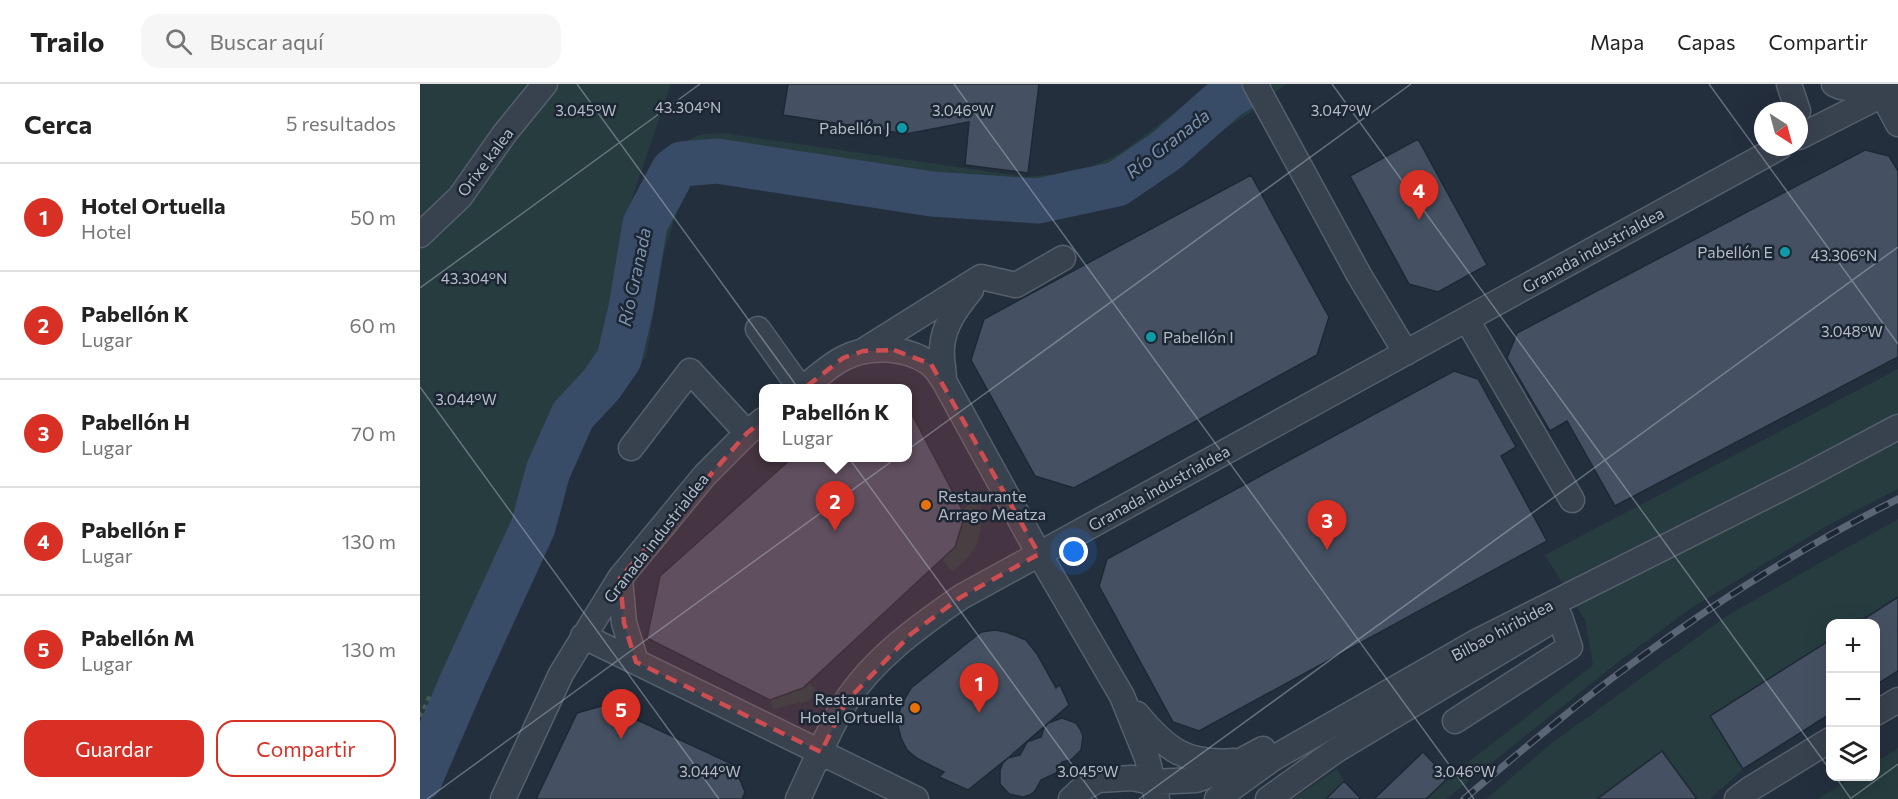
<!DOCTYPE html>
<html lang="es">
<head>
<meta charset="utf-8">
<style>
  :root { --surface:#fff; --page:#f6f6f6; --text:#222; --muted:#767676; --line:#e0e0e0; --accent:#d93025 }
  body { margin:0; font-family:Commissioner,sans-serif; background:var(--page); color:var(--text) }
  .controls { position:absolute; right:18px; bottom:18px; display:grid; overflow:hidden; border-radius:12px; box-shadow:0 6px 24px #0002 }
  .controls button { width:54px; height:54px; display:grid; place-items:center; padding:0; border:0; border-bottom:2px solid var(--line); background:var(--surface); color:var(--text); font:30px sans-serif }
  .compass { position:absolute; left:1334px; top:18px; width:54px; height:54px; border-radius:50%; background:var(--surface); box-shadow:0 6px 24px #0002; rotate:144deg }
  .you { position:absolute; left:654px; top:468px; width:21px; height:21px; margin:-15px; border:4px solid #fff; border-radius:50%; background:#1a73e8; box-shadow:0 0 0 9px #1a73e833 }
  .badge { display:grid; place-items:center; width:39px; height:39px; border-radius:50%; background:var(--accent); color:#fff; font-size:20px; font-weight:700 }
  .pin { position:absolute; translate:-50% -50px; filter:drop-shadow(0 2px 3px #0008) }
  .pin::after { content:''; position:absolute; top:32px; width:21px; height:18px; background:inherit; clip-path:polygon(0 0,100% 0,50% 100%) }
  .popup { position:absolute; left:339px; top:300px; width:153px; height:78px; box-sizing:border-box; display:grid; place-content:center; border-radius:12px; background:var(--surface); filter:drop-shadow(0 2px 4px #0005); font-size:20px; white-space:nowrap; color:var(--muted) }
  .popup b { font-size:22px; color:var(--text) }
  .popup::after { content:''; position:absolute; left:50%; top:100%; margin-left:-12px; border:12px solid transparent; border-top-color:var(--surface) }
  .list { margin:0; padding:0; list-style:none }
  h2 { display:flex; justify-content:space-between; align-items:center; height:78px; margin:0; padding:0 24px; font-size:26px }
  h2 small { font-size:20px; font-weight:400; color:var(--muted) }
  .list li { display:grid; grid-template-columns:39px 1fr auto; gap:18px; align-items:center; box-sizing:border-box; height:108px; padding:0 24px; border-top:2px solid var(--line) }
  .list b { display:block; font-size:22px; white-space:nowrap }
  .list p { margin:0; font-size:20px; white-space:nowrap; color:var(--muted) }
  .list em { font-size:20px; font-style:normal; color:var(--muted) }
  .actions { display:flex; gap:12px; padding:18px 24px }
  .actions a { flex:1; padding:14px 0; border:2px solid var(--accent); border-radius:18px; text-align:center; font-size:21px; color:var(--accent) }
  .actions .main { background:var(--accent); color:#fff }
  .icon { flex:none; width:33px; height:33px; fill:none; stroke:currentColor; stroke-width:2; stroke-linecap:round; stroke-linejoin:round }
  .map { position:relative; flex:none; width:1478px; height:715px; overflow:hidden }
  header { display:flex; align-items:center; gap:36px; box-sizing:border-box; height:84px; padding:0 30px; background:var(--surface); border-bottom:2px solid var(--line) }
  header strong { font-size:28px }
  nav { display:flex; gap:33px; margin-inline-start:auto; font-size:21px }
  .search { width:420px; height:54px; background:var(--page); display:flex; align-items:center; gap:15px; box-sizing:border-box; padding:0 21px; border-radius:18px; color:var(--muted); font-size:22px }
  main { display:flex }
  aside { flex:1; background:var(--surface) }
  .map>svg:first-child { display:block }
  .green { fill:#263c3f }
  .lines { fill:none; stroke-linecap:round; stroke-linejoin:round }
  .river { stroke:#394c67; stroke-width:45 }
  .building { fill:#455162; stroke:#1f2835; stroke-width:1.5 }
  .minor-casing { stroke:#565f6c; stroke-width:27 }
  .path { stroke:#44595c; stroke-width:4; stroke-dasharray:4.5 4.5; stroke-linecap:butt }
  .minor { stroke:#38414e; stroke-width:24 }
  .rail-casing { stroke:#5a6575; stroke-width:7 }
  .rail { stroke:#1d2633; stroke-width:4.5; stroke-dasharray:14; stroke-linecap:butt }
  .marked { fill:#ce4d50; fill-opacity:0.2; stroke:#ce4d50; stroke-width:4.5; stroke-dasharray:12 8; stroke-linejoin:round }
  .ticks { fill:none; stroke:#b4bcc9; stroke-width:1.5; stroke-opacity:0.45 }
  .culture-dot { fill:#0f9aa8; stroke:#1d2633; stroke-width:2 }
  .food-dot { fill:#e8710a; stroke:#1d2633; stroke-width:2 }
  .labels { text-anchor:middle; stroke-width:5; stroke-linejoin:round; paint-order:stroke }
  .poi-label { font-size:16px; fill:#b4bcc9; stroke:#1d2633; text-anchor:end }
  .street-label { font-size:16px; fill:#b4bcc9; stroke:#1d2633 }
  .water-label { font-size:18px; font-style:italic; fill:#7c92b1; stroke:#1d2633 }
  .ticks-label { font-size:15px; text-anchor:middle; fill:#b4bcc9; stroke:#1d2633; stroke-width:5; stroke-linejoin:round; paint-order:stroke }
</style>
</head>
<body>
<header>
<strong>Trailo</strong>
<div class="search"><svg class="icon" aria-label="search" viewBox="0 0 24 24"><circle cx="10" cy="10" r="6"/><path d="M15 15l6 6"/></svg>Buscar aquí</div>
<nav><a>Mapa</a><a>Capas</a><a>Compartir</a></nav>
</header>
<main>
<aside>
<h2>Cerca<small>5 resultados</small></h2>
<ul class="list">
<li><span class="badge">1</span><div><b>Hotel Ortuella</b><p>Hotel</p></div><em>50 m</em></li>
<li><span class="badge">2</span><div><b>Pabellón K</b><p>Lugar</p></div><em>60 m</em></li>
<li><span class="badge">3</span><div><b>Pabellón H</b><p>Lugar</p></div><em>70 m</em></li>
<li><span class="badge">4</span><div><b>Pabellón F</b><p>Lugar</p></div><em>130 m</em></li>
<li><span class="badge">5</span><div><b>Pabellón M</b><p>Lugar</p></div><em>130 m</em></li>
</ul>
<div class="actions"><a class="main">Guardar</a><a>Compartir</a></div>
</aside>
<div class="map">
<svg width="1478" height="715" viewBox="0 0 1478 715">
  <rect width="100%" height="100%" fill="#242f3e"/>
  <path class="green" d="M0 0H251L209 123C224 101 253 58 280 51 287 49 296 50 303 49L606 93 636 90 673 82 702 68 746 35 801 0H866L830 29 760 73 712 112 629 135 553 131 313 90 286 91 270 103 259 121 244 168 226 273 198 306 162 358 44 633 3 715H0V636L5 624 0 632Z
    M1478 285V405L1410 440 1270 525 1197 579 1026 715H1006L1028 694 1173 581 1165 536 1125 471Z
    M560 415C565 448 559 468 532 488L522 475 535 463 545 431 542 425Z
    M1478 435V513L1436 539 1410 540V556L1290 632 1323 685 1290 715H1277L1242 667 1177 715H1066L1132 659 1308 531Z
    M389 598 399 610 388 617 354 625 350 616Z
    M1478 664V715H1398L1433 693 1456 692V678Z
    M917 685 924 697 906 715H872Z"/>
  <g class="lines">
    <path class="river" d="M0 695 44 593 113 443 128 387 153 331 181 301 199 275 211 224 225 140 253 87 262 80 297 77 512 110 618 117 697 100 747 66 808 12 829 0"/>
  </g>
  <path class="building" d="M368 0H619L608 89 545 81 549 38 486 50 363 31Z
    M998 55 1067 181 1018 208 989 200 930 92Z
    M1445 66 1469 72 1478 87V273L1195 422 1147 337 1130 347 1087 274 1097 249Z
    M831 91 909 233 897 271 654 404 615 392 551 276 564 235Z
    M1034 287 1058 295 1096 363 1081 372 1127 457 779 647 753 638 679 502 687 475Z
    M487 321 545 431 535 463 383 604 350 616 227 554 240 492 372 374H487Z
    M1478 513V587L1456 601V540H1436Z
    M575 546 586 548 606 556 617 570 636 604 640 601 649 621 588 674 548 706 519 693 524 688 498 675 487 666 481 654 477 638 481 621 491 604 561 548Z
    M1410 556V630L1323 685 1290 632Z
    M185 621 314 681 325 708 322 715H116L157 629Z
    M642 634 656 639 660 645 663 652 661 666 651 676 642 678 636 689 621 696 615 707 610 711 603 713 589 710 580 700V686L583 679 588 674 600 671 607 658 621 653 624 644 628 639Z
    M1242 667 1277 715H1177Z
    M1003 668 1028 694 1006 715H954Z
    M924 697 941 715H906Z"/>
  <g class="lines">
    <g class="minor-casing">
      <path id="minor" d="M835 0 939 191 986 269
        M1369 0 1378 27
        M1414 0 1421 3 1462 10 1478 40
        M1379 53 1478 3
        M0 151 40 113 85 49 125 0
        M1047 236 1152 416
        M338 245 380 304
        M443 267 561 193 596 201 643 174
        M524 297C524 286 521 274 522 264 523 241 538 222 551 206
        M382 304C396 295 409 281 424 274 449 261 486 263 509 279 515 283 520 291 524 297L619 470 702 612 727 674 737 715
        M211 364 270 287 327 349
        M200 494 204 539 216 578
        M163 552 496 715
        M1456 629 1478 616
        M717 630C746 665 766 681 814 677
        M1035 637 1150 563 1140 533
        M83 715 141 590 200 494 285 391 327 349 343 336
        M378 715C393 683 407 649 425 619 453 575 499 542 541 513L1360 63
        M651 715 662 705 678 696 712 694 732 698 776 696 804 686 843 665
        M797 715 852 675 1058 557 1378 396 1478 343
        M848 715 915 667 1133 536
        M1317 715 1330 705 1410 656"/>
    </g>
    <path class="path" d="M0 633 10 611"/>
    <use href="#minor" class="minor"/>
    <g class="rail-casing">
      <path id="rail" d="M1044 715C1100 668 1155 621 1214 578 1297 517 1386 461 1478 415"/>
    </g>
    <use href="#rail" class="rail"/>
  </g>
  <path class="marked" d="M474 266 511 280 619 470 541 513 491 550 426 618 401 668 216 578 204 539 200 494 327 349 423 274 443 267Z"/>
  <path class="ticks" d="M157 0 677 715M534 0 1054 715M912 0 1410 686M1289 0 1478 260M0 204 280 0M0 303 299 715M1415 692 1431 715M7 715 991 0M719 715 1478 163M1430 715 1478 680"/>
  <g class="culture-dot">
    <circle cx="482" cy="44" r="6"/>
    <circle cx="1365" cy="168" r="6"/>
    <circle cx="731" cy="253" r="6"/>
  </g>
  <g class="food-dot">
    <circle cx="506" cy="421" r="6"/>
    <circle cx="495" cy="624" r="6"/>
  </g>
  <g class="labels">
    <g class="poi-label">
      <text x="470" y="50">Pabellón J</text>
      <text x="1353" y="174">Pabellón E</text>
      <text x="743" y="259" text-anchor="start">Pabellón I</text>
      <text x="518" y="418" text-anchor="start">Restaurante<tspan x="518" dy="18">Arrago Meatza</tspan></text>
      <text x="483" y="621">Restaurante<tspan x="483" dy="18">Hotel Ortuella</tspan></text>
    </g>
    <g class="street-label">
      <text transform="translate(65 78) rotate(-53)" y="6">Orixe kalea</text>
      <text transform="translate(1173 166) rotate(-29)" y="6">Granada industrialdea</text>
      <text transform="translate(739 404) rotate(-29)" y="6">Granada industrialdea</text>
      <text transform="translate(236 454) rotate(-52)" y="6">Granada industrialdea</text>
      <text transform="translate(1082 546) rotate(-28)" y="6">Bilbao hiribidea</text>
    </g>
    <g class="water-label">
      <text transform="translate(748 60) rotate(-38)" y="6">Río Granada</text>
      <text transform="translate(215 193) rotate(-78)" y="6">Río Granada</text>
    </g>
  </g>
  <g class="ticks-label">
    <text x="268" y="29">43.304°N</text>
    <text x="166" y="32">3.045°W</text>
    <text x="543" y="32">3.046°W</text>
    <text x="921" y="32">3.047°W</text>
    <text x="1424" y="177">43.306°N</text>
    <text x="54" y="200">43.304°N</text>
    <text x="1432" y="253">3.048°W</text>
    <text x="46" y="321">3.044°W</text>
    <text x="290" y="693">3.044°W</text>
    <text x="668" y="693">3.045°W</text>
    <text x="1045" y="693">3.046°W</text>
  </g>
</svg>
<div class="controls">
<button>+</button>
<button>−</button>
<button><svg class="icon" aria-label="layers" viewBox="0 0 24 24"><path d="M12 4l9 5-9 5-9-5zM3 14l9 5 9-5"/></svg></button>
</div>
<svg class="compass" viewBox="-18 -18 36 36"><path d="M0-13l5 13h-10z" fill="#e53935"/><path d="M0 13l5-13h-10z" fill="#767676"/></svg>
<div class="you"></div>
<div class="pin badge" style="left:559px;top:629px">1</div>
<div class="pin badge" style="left:415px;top:447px">2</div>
<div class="popup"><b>Pabellón K</b>Lugar</div>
<div class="pin badge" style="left:907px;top:466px">3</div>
<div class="pin badge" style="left:999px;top:136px">4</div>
<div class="pin badge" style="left:201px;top:655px">5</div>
</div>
</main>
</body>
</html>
